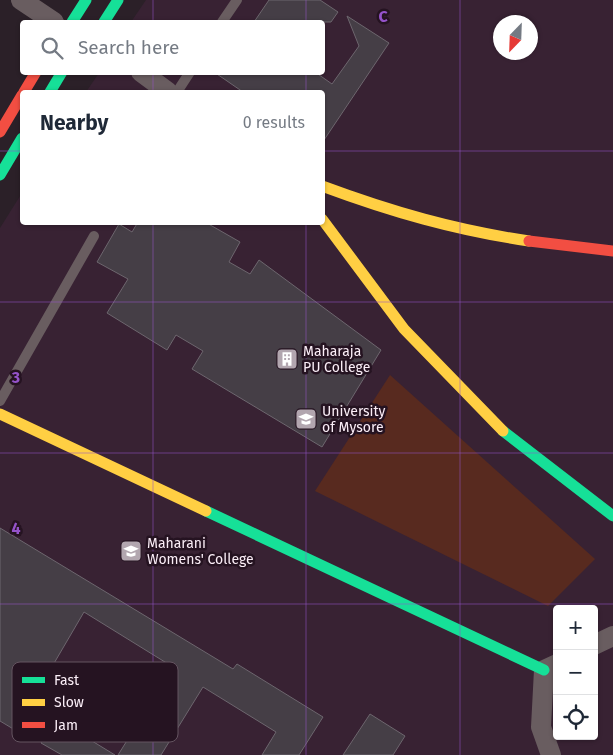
<!DOCTYPE html>
<html lang="en">
<head>
<meta charset="utf-8">
<style>
  :root { --surface:#fff; --page:#f2f2f3; --text:#1f2937; --muted:#747a83; --line:#e0e1e3 }
  body { margin:0; font-family:"Fira Sans",sans-serif; background:var(--page); color:var(--text) }
  .controls { position:absolute; right:15px; bottom:15px; display:grid; overflow:hidden; border-radius:5px; box-shadow:0 1px 4px #0004 }
  .controls button { width:45px; height:45px; display:grid; place-items:center; padding:0; border:0; border-bottom:1px solid var(--line); background:var(--surface); color:var(--text); font:25px sans-serif }
  .compass { position:absolute; left:493px; top:15px; width:45px; height:45px; border-radius:50%; background:var(--surface); box-shadow:0 1px 4px #0004; rotate:203deg }
  .list { margin:0; padding:0; list-style:none }
  h2 { display:flex; justify-content:space-between; align-items:center; height:65px; margin:0; padding:0 20px; font-size:21px }
  h2 small { font-size:16px; font-weight:400; color:var(--muted) }
  .icon { flex:none; width:28px; height:28px; fill:none; stroke:currentColor; stroke-width:2; stroke-linecap:round; stroke-linejoin:round }
  .map { position:relative; flex:none; width:613px; height:755px; overflow:hidden }
  .search { position:absolute; background:var(--surface); box-shadow:0 1px 4px #0004; left:20px; top:20px; width:305px; height:55px; display:flex; align-items:center; gap:12px; box-sizing:border-box; padding:0 18px; border-radius:5px; color:var(--muted); font-size:19px }
  .panel { position:absolute; background:var(--surface); box-shadow:0 1px 4px #0004; left:20px; top:90px; width:305px; height:135px; border-radius:5px }
  .map>svg:first-child { display:block }
  .built { fill:#382233; fill-rule:evenodd }
  .green { fill:#582a1f }
  .building { fill:#453e46; stroke:#6d666e }
  .lines { fill:none; stroke-linecap:round; stroke-linejoin:round }
  .lane { stroke:#695d60; stroke-width:10 }
  .street { stroke:#695d60; stroke-width:20 }
  .fast { stroke:#16e098; stroke-width:11 }
  .slow { stroke:#ffcf43; stroke-width:11 }
  .jam { stroke:#f24e42; stroke-width:11 }
  .grid { fill:none; stroke:#9553ca; stroke-width:1; stroke-opacity:0.55 }
  .labels { text-anchor:middle; stroke-width:5; stroke-linejoin:round; paint-order:stroke }
  .poi-label { font-size:14px; fill:#fbeef7; stroke:#251321; text-anchor:start }
  .key { fill:#251321; stroke:#655561; stroke-width:1 }
  .key-label { font-size:14px; fill:#fbeef7 }
  .grid-label { font-size:16px; text-anchor:middle; font-weight:bold; fill:#9553ca; stroke:#251321; stroke-width:5; stroke-linejoin:round; paint-order:stroke }
</style>
</head>
<body>
<div class="map">
<svg width="613" height="755" viewBox="0 0 613 755">
  <rect width="100%" height="100%" fill="#2b2028"/>
  <path class="built" d="M146 0H613V755H0V228L22 193V222H322V92H86L99 73 322 72V22H131ZM500 22H530V52H500ZM557 609H594V736H557Z"/>
  <path class="green" d="M390 375 595 559 548 606 315 491Z"/>
  <path class="building" d="M269 0H320L338 12 331 22H254Z
    M347 16 389 43 322 143V92H243L214 72H315L332 84 359 46Z
    M138 222H205L240 242 229 262 250 274 259 260 381 350 322 447 192 369 203 351 176 335 167 350 107 313 128 279 97 262 119 224 132 232Z
    M0 528 233 669 237 664 323 717 299 755H262L276 732 203 687 161 755H118L173 667 84 612 15 730 0 721Z
    M370 714 405 736 393 755H343Z
    M56 719 115 755H62L41 743Z"/>
  <g class="lines">
    <path class="lane" d="M222 22 237 0
      M177 92 190 72
      M0 401 94 236"/>
    <path class="street" d="M21 0 54 22
      M141 72 168 92
      M594 645 613 636
      M551 755 541 727 544 670 557 664"/>
    <path class="fast" d="M72 22 86 0
      M104 22 118 0
      M50 92 62 72
      M0 175 22 138
      M503 431 613 516
      M206 511 544 670"/>
    <path class="slow" d="M322 186C392 212 455 230 529 241
      M322 219 404 329 503 431
      M0 414 206 511"/>
    <path class="jam" d="M24 92 36 72
      M0 132 22 95
      M529 241 613 251"/>
  </g>
  <path class="grid" d="M153 0V22M306 0V22M460 0V755M153 72V92M306 72V92M0 151H22M322 151H613M153 222V755M306 222V755M0 302H613M0 453H613M0 604H613"/>
  <defs>
    <g id="building-square" transform="scale(1.125)"><rect x="-9" y="-9" width="18" height="18" rx="4" fill="#b2a6af" stroke="#251321"/><path d="M-4-6H4V6H1V3H-1V6H-4ZM-2.5-4.3h1.7v1.8h-1.7ZM.8-4.3h1.7v1.8H.8ZM-2.5-1h1.7V.8h-1.7ZM.8-1h1.7V.8H.8Z" fill="#fff"/></g>
    <g id="university-square" transform="scale(1.125)"><rect x="-9" y="-9" width="18" height="18" rx="4" fill="#b2a6af" stroke="#251321"/><path d="M0-5L7-2L0 1L-7-2ZM-4 1L0 2.5L4 1V4Q0 6-4 4Z" fill="#fff"/></g>
  </defs>
  <g fill-rule="evenodd">
    <use href="#building-square" x="287" y="359"/>
    <use href="#university-square" x="306" y="419"/>
    <use href="#university-square" x="131" y="551"/>
  </g>
  <g class="labels">
    <g class="poi-label">
      <text x="303" y="356">Maharaja<tspan x="303" dy="16">PU College</tspan></text>
      <text x="322" y="416">University<tspan x="322" dy="16">of Mysore</tspan></text>
      <text x="147" y="548">Maharani<tspan x="147" dy="16">Womens' College</tspan></text>
    </g>
  </g>
  <rect x="12" y="662" width="166" height="80" rx="8" class="key"/>
  <rect x="22" y="677" width="23" height="6" fill="#16e098"/>
  <rect x="22" y="699" width="23" height="7" fill="#ffcf43"/>
  <rect x="22" y="722" width="23" height="6" fill="#f24e42"/>
  <g class="key-label">
    <text x="54" y="685">Fast</text>
    <text x="54" y="707">Slow</text>
    <text x="54" y="730">Jam</text>
  </g>
  <g class="grid-label">
    <text x="383" y="22">C</text>
    <text x="16" y="383">3</text>
    <text x="16" y="534">4</text>
  </g>
</svg>
<div class="controls">
<button>+</button>
<button>−</button>
<button><svg class="icon" aria-label="locate" viewBox="0 0 24 24"><circle cx="12" cy="12" r="6"/><path d="M12 2v4M12 18v4M2 12h4M18 12h4"/></svg></button>
</div>
<svg class="compass" viewBox="-18 -18 36 36"><path d="M0-13l5 13h-10z" fill="#e53935"/><path d="M0 13l5-13h-10z" fill="#747a83"/></svg>
<div class="search"><svg class="icon" aria-label="search" viewBox="0 0 24 24"><circle cx="10" cy="10" r="6"/><path d="M15 15l6 6"/></svg>Search here</div>
<section class="panel">
<h2>Nearby<small>0 results</small></h2>
<ul class="list">
</ul>
</section>
</div>
</body>
</html>
